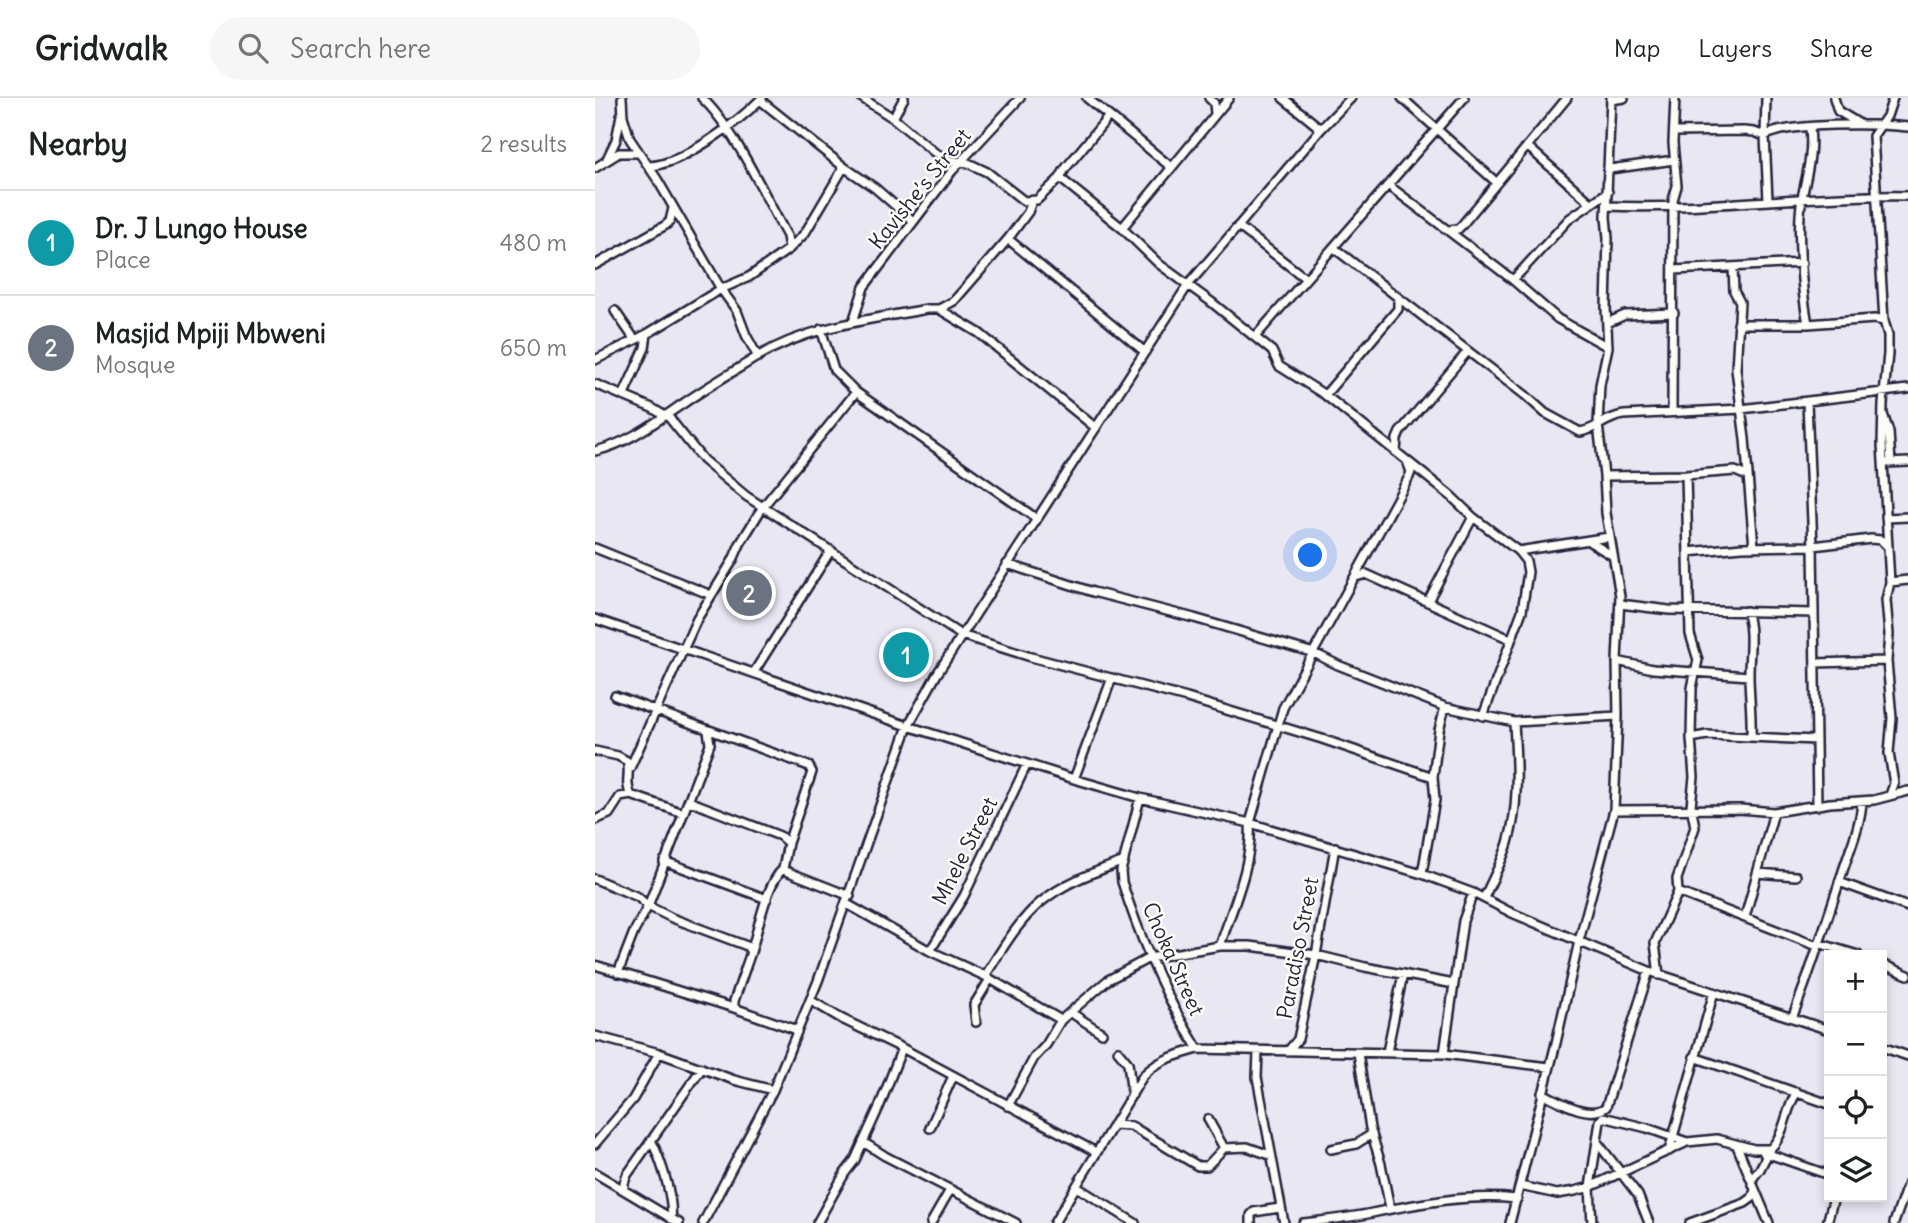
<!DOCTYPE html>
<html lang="en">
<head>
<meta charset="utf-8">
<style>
  :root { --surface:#fff; --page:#f6f6f6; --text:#202124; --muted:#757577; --line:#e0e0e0; --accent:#1a73e8 }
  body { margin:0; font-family:Delius,sans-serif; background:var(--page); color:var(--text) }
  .controls { position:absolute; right:21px; bottom:21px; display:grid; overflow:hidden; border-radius:0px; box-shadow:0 4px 10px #0003 }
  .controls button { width:63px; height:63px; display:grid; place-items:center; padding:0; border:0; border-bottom:2px solid var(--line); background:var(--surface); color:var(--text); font:35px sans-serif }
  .you { position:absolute; left:716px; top:458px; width:24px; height:24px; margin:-18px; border:5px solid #fff; border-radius:50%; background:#1a73e8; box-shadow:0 0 0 10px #1a73e833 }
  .badge { display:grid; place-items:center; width:46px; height:46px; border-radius:50%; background:var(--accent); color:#fff; font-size:23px; font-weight:700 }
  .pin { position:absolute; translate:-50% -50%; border:4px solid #fff; box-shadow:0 2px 7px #0006 }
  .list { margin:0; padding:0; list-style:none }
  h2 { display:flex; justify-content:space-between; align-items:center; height:91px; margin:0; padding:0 28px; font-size:30px }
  h2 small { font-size:23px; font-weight:400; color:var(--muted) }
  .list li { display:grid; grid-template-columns:46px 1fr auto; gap:21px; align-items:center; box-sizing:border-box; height:105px; padding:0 28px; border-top:2px solid var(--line) }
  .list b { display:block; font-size:26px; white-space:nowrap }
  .list p { margin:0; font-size:23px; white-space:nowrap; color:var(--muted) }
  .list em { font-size:23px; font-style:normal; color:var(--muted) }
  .icon { flex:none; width:38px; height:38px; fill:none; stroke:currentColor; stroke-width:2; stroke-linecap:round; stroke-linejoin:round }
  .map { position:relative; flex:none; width:1313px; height:1125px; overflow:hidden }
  header { display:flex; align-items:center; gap:42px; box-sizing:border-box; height:98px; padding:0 35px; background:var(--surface); border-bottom:2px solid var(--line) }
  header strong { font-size:33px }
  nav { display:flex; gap:38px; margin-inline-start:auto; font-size:24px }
  .search { width:490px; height:63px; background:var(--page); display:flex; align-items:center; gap:18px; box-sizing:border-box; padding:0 24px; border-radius:38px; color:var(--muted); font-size:26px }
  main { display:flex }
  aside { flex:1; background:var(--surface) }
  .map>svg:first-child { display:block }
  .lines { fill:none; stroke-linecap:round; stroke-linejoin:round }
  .minor-casing { stroke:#22223b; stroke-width:12 }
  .minor { stroke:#fdfcf7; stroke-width:7 }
  .labels { text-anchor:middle; stroke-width:5; stroke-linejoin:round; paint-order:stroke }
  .street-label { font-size:21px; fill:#22223b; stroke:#fdfcf7 }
</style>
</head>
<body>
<header>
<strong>Gridwalk</strong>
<div class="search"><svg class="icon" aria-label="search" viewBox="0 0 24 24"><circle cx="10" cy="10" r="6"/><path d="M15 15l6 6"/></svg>Search here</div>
<nav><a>Map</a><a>Layers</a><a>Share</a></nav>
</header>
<main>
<aside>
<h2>Nearby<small>2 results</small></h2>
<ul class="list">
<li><span class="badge" style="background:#0f9aa8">1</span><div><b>Dr. J Lungo House</b><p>Place</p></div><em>480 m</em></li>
<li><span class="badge" style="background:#6b7280">2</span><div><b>Masjid Mpiji Mbweni</b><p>Mosque</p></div><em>650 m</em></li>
</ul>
</aside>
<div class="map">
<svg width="1313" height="1125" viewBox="0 0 1313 1125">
  <rect width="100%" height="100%" fill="#e9e7f2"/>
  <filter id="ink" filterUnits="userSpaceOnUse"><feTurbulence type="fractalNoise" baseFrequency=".0143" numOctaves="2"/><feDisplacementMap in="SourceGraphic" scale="14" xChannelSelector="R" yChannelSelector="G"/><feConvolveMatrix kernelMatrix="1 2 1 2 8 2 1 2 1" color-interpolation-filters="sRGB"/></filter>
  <g filter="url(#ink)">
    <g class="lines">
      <g class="minor-casing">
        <path id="minor" d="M27 0 28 18 35 41 62 81 126 191 142 213 151 237 163 259
          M107 0C140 31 169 97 192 138L194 151
          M267 0 298 20 339 54 353 62 373 65 392 74 429 103 442 102 465 80 527 130 564 166 615 203 677 253 684 268 730 297 856 398 878 419 923 453 931 463 933 474 927 513 888 618
          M492 0 576 69
          M614 0 619 5 620 16
          M688 0 726 31
          M807 0 901 84
          M1171 0 1170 38 1173 102
          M1239 0 1243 13 1263 25
          M165 2 249 69 280 90 318 123
          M1016 2 1029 0
          M298 20 309 0
          M1079 34 1149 33 1159 34 1170 38C1192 24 1284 26 1313 29
          M932 48 996 105
          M11 63 21 42 26 17
          M54 68C87 67 143 24 167 0
          M0 70 24 55H43
          M1015 71 1079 62
          M465 80 470 71 514 18
          M793 87 918 182 963 221 1013 249
          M1012 108C1113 112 1212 96 1313 98
          M643 128 710 180
          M527 130 634 0
          M854 132 863 131 867 127 972 0
          M413 141 550 254
          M739 150 930 297 950 315 985 334C1001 332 1011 319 1029 317L1146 311 1313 291
          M0 167 71 127 75 123 78 110
          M1138 169 1139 193 1145 204 1141 271 1150 341 1159 449
          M1079 172 1207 165
          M918 182 974 121 1013 94
          M344 211 359 203 413 141 433 114 437 103
          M20 213 40 242
          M1289 223 1278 38 1292 18 1298 0
          M258 224 269 189 357 73 425 0
          M1012 225 1030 217 1079 215
          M1143 226H1213L1279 221 1289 223 1293 237V256L1288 306 1287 346 1295 484 1291 502 1294 536 1292 563 1297 620 1294 655 1299 686 1295 697
          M1213 226C1207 194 1201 132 1207 100 1212 75 1218 56 1215 30
          M226 231 239 272 261 294 442 421
          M660 239 869 0
          M0 262 52 236 126 191 154 179 194 151 210 135 249 69
          M0 286 57 310 70 318
          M730 297 803 211V199
          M28 298 50 250 52 236
          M1212 304 1218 448 1222 708
          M1077 314 1078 102 1082 88 1078 45 1080 0
          M1288 316 1294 334 1296 365
          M72 317 108 362 151 398 366 537 436 559 592 600 727 641 838 679 840 702 827 776
          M0 353C32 346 62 323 89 305 112 289 138 274 162 259 214 228 273 222 332 211H344L384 235 501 330
          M801 354 802 341 805 334 872 254
          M1292 365 1313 364
          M1091 377 1095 536 1103 562 1097 590 1096 640 1099 679 1096 708 1100 729 1082 781 1083 794 1222 848
          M1009 378 1091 377 1140 373 1152 378
          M1291 420 1313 419
          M995 444 1018 458
          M0 450 116 497
          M923 453 1014 439
          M1093 454 1147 449 1218 448 1276 441 1286 442 1292 448
          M412 466 498 494 599 520 719 555 743 567 850 609 919 624 1023 618
          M761 479 771 476 915 541
          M1295 484 1313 482
          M833 503 878 419
          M1025 506 1074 512 1218 515
          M1151 513C1158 533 1154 555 1154 576 1154 596 1157 617 1156 638
          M0 521 313 628 479 681 545 700 655 725 827 776 878 795 917 815 1054 873 1234 932
          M1022 563 1058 571 1154 578
          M1220 565 1292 563
          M159 574 236 452
          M20 598 214 668 217 674 193 745
          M1096 640 1112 637 1221 642
          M0 653 23 658 32 663C36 675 29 685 36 697
          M35 670 102 521 138 462 145 446 167 410 261 294
          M838 679 844 632 850 609
          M479 681 517 580
          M545 700 526 773 527 784C546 843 570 899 603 951
          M94 703 185 738 193 745 188 771 191 773 255 798
          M1019 712 1145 711 1179 714 1235 705 1279 702 1313 693
          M0 722 14 716 25 699 36 697 88 715
          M69 763 172 801
          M1162 775 1201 778
          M0 781 43 799 53 808 77 820 152 848 156 854 139 903V910L202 932
          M1244 784 1313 809
          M889 800C897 782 907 764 913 745 925 706 921 664 919 624
          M252 806 335 853 390 878 466 922
          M1150 819 1179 714
          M1223 845 1263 857
          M625 848C637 810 658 766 655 725L688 610 814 379 816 374 812 363
          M335 853 369 798 432 666
          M156 854C163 832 171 786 188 771
          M1287 866 1313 877
          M0 867 139 910
          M23 875 39 834 53 808 115 646 113 633
          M1064 877 1060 845 1083 794
          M390 878C406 853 423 823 446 804 470 784 500 774 529 763
          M215 902 247 921 307 950 501 1054
          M475 914 507 935
          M1197 920C1216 873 1231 824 1247 776 1254 753 1266 727 1267 703
          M381 924 379 907 395 881
          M0 938 64 955 139 982 178 992
          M1287 949 1313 958
          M523 953 533 965 537 997
          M693 953 703 941 721 857 740 749
          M663 954 662 979 689 1125
          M792 954 808 876
          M763 955 775 1030 786 1066 795 1110
          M849 956 868 823 878 795
          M1099 959 1234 1006
          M947 995C964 1003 994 1022 1011 1009L1054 873
          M413 1008 439 960 451 947 466 922 513 882 554 860 625 848H655L721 857 770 869 859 886
          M613 1021 629 1050
          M518 1027 536 1028 603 1068H612L629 1050 652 1049 675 1057
          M335 1030 358 978
          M57 1044C66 1062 79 1101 76 1121
          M268 1044 290 1058 421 1125
          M1002 1044 1043 1097 1054 1125
          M0 1046 38 1001 64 955
          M1142 1048 1174 1125
          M736 1051 761 1046 777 1036
          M1074 1053 1119 894
          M1171 1055 1234 1077
          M0 1075 84 1125
          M1157 1081 1165 1071 1171 1059 1168 1053
          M925 1088 962 1096 980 1093 995 1089 1092 1044 1122 1041 1159 1051H1175C1191 1036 1190 1011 1202 994
          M482 1089 540 1125
          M29 1092V1085L32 1077 107 970
          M108 1125 178 992 223 883 313 628 342 576 593 187 726 31 756 0
          M222 1125 250 1075 260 1062 285 1007 307 950
          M336 1125 355 1092
          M459 1125 548 978C563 961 583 957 603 951L849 956 954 969
          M656 1125V1117L659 1114 685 1110
          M708 1125C731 1122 754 1120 777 1115 825 1105 872 1096 922 1101
          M915 1125 961 945 984 843 1019 712 1023 618 1022 563 1025 498 1011 415 1009 378 1003 326 1005 287 1013 249 1011 210 1013 140 1011 119 1016 0
          M997 1125 995 1089 1005 1023 1008 1019 1052 1030 1092 1044
          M1095 1125 1150 1105 1157 1100 1160 1092
          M1232 1125 1239 1099
          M1299 1125 1313 1085"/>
      </g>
      <use href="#minor" class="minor"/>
    </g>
  </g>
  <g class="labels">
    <g class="street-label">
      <text transform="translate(325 91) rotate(-51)" y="7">Kavishe’s Street</text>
      <text transform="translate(370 753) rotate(-63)" y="7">Mhele Street</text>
      <text transform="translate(703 850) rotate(-79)" y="7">Paradiso Street</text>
      <text transform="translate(578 861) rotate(66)" y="7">Choka Street</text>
    </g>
  </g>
</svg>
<div class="controls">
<button>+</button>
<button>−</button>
<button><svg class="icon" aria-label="locate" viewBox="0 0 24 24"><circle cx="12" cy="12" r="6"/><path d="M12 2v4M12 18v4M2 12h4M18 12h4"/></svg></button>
<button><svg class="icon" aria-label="layers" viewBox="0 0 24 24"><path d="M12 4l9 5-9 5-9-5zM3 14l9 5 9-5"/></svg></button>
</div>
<div class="you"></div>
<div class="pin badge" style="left:311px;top:557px;background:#0f9aa8">1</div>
<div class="pin badge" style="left:154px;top:495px;background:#6b7280">2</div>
</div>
</main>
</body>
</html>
